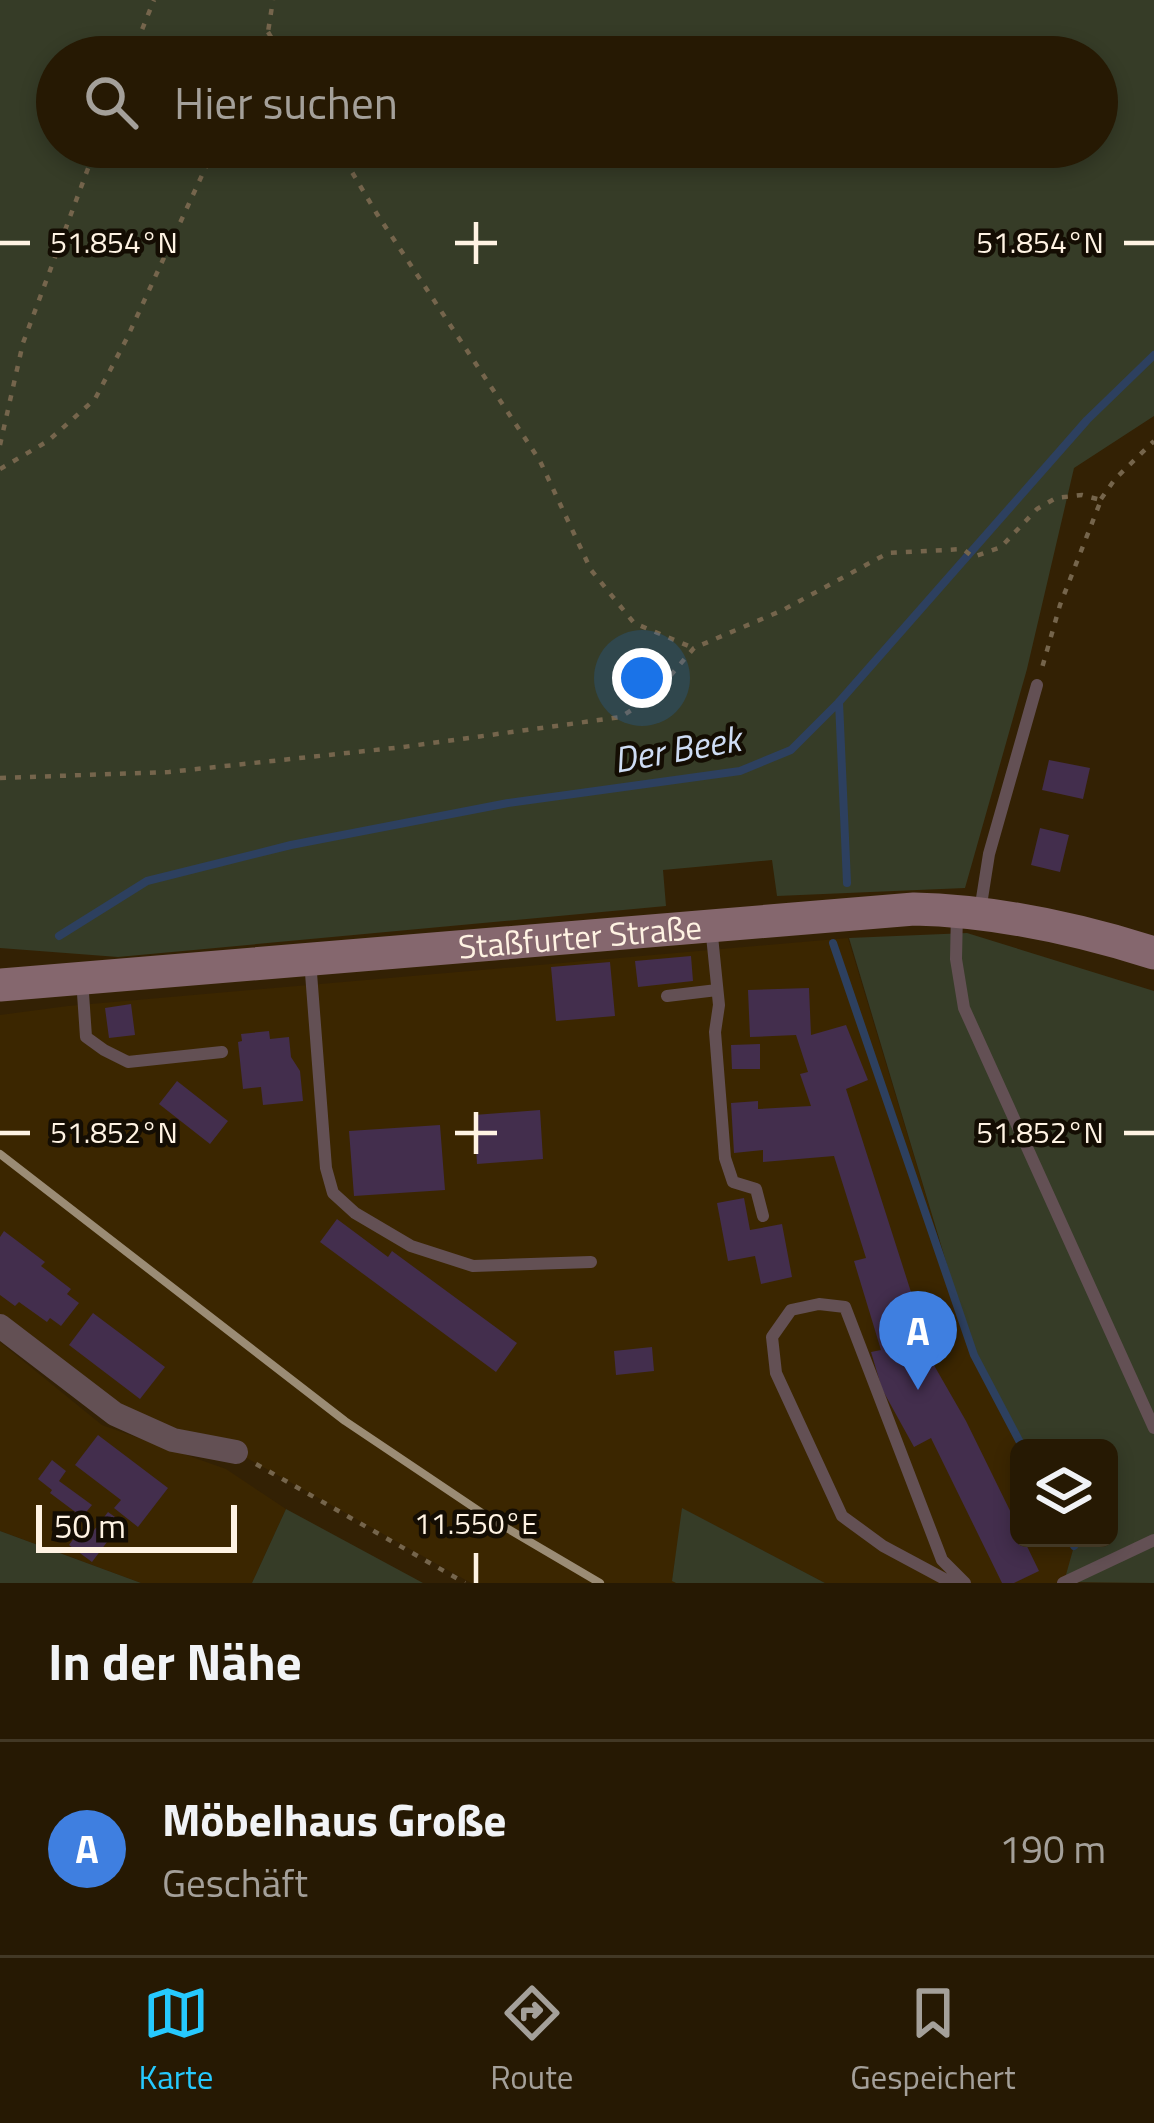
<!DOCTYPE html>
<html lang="de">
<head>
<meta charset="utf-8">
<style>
  :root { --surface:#261903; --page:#2e220d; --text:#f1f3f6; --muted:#a4a09a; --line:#423825; --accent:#26c9fe }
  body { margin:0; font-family:"Titillium Web",sans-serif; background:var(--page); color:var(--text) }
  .controls { position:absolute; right:36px; bottom:36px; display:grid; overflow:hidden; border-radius:18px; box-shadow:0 6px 18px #0003 }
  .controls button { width:108px; height:108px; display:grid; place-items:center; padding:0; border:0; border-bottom:3px solid var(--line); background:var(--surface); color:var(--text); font:60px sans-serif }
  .scale { position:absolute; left:36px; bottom:30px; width:201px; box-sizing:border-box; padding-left:12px; border:6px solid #fff3e3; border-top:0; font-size:33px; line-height:42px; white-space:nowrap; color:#fff3e3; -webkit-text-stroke:9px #140d03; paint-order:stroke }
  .you { position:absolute; left:642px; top:678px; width:42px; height:42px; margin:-30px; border:9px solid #fff; border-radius:50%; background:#1a73e8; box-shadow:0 0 0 18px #1a73e833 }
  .badge { display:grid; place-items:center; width:78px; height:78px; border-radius:50%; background:var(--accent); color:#fff; font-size:39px; font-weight:700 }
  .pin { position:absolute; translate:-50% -99px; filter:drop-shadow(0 3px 6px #0008) }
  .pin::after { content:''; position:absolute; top:63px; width:42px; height:36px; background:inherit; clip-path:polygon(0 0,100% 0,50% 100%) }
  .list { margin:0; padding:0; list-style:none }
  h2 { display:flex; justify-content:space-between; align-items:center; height:156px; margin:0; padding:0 48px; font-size:51px }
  h2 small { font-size:39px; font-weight:400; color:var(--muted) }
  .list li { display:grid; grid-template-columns:78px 1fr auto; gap:36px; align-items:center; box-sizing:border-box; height:216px; padding:0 48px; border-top:3px solid var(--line) }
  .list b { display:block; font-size:45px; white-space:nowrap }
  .list p { margin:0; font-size:39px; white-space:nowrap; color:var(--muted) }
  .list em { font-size:39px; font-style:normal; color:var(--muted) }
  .icon { flex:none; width:66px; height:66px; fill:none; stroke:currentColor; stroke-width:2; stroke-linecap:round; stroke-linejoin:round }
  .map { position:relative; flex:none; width:1154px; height:1583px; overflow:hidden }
  .search { position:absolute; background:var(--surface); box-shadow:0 6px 18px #0003; left:36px; right:36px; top:36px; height:132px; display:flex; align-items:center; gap:30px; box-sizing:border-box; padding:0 42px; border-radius:66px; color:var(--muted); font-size:45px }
  .sheet { height:372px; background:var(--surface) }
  nav { display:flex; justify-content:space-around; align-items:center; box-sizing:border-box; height:168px; border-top:3px solid var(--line); background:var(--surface); font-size:33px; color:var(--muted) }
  nav a { display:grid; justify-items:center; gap:6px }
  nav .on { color:var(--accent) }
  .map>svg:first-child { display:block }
  .built { fill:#3b2600 }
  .green { fill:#363c27; fill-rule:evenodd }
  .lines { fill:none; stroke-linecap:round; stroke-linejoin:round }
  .stream { stroke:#2d405f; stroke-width:8 }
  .building { fill:#432e4d }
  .path { stroke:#75654c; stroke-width:4.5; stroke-dasharray:6 9; stroke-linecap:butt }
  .lane { stroke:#635054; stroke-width:12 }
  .street { stroke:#635054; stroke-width:24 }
  .secondary { stroke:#85676e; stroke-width:33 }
  .rail { stroke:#9b8c75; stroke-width:8 }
  .ticks { fill:none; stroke:#fff3e3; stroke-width:4.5 }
  .labels { text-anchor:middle; stroke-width:9; stroke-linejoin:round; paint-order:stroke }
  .street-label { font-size:33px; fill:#fff3e3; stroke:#140d03 }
  .water-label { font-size:36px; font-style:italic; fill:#cedcf4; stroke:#140d03 }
  .ticks-label { font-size:30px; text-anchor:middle; fill:#fff3e3; stroke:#140d03; stroke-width:9; stroke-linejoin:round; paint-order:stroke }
</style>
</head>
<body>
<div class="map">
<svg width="1154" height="1583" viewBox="0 0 1154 1583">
  <rect width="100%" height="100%" fill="#332104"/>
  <path class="built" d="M848 938 974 1355 1023 1448H1019V1538H1070L1074 1546 1065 1583H825L683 1509 672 1580 676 1583H471L236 1452 115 1414 0 1317V1015L68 1006Z
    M0 1342 102 1425 226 1469 286 1509 252 1583H141L0 1531Z"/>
  <path class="green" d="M0 0H1154V416L1074 468 1027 669 965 888 777 896 772 860 663 870 666 906 118 957 0 948ZM57 57H1097V147H57Z
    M967 933 1154 991V1583L1064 1582 1074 1546 1070 1538H1109V1448H1023L974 1355 849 938Z
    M682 1508 825 1583H676L672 1581Z
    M286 1509 423 1583H252Z
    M0 1531 141 1583H0Z"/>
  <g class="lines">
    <path class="stream" d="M839 702 847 883
      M59 936 147 881 291 845 508 803 740 771 791 750 839 702 1087 420 1154 355
      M833 943 974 1355 1023 1448
      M1070 1538 1074 1546"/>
  </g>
  <path class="building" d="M1049 760 1090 768 1083 799 1042 790Z
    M1040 828 1069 835 1060 872 1031 865Z
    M691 956 693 981 638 987 635 961Z
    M610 962 615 1016 556 1021 551 967Z
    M809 988 811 1035 846 1025 868 1080 846 1089 935 1367 966 1421 1019 1529V1538H1023L1039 1571 1014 1583H1002L931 1438 914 1447 882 1389 871 1352 881 1350 854 1261 866 1258 834 1156 763 1162V1150L734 1153 731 1103 758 1101V1109L811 1106 800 1074 808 1072 796 1035 750 1037 748 990Z
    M131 1004 135 1035 109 1038 105 1008Z
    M269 1031 270 1039 289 1037 291 1057 300 1071 303 1101 263 1105 261 1087 243 1089 238 1042 242 1041 241 1034Z
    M760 1044V1069H732L731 1045Z
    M177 1081 228 1121 210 1144 159 1104Z
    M540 1110 543 1159 477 1164 474 1115Z
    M440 1125 445 1190 354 1196 349 1131Z
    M744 1198 750 1230 782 1224 792 1277 761 1284 755 1256 728 1261 717 1203Z
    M337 1219 388 1257 392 1251 517 1343 496 1372 320 1242Z
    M4 1231 45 1262 41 1266 71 1289 67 1294 79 1303 61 1326 50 1318 47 1322 19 1302 15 1306 0 1295V1237Z
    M93 1313 165 1367 140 1399 69 1345Z
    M652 1347 654 1371 616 1375 614 1351Z
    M98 1435 168 1488 138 1527 114 1508 121 1500 75 1465Z
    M52 1460 66 1471 59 1481 92 1505 82 1517 50 1493 52 1490 38 1479Z
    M108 1512 122 1522 92 1562 69 1545 79 1531 88 1538Z"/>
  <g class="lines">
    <path class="path" d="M268 32 283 57
      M131 57 154 0
      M256 57 268 32 273 0
      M337 147 377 214 540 461 591 570 634 623 691 647
      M0 445 23 343 96 147
      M0 469 48 441 95 399 127 338 215 147
      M1101 499 1115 479 1154 441
      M0 778 169 772 403 747 621 717 653 696 694 648 783 610 888 553 963 549 973 557 1001 547 1037 509 1056 498 1082 495 1101 500 1060 605 1042 668
      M256 1464 465 1583"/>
    <path class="lane" d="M980 911 989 854 1037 685
      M957 912 956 959 964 1008 1154 1428
      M711 926 719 1005 715 1032 725 1158 733 1182 756 1189 763 1216
      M310 960 326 1168 333 1193 355 1213 411 1246 473 1266 591 1262
      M82 979 86 1037 104 1050 128 1062 222 1052
      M667 996 717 990
      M952 1583 883 1546 842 1516 776 1373 772 1337 791 1310 819 1304 845 1307 942 1560 965 1583
      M1063 1583 1154 1540"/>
    <path class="street" d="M0 1326 115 1414 173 1440 236 1452"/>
    <path class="secondary" id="s1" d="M0 985 914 909C997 911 1075 928 1154 953"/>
    <path class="rail" d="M0 1154 345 1421 488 1517 600 1583"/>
  </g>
  <path class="ticks" d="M476 222V264M0 243H30M455 243H497M1124 243H1154M476 1112V1154M0 1133H30M455 1133H497M1124 1133H1154M476 1553V1583"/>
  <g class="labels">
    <g class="street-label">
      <text dy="12" stroke="none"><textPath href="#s1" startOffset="582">Staßfurter Straße</textPath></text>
    </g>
    <g class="water-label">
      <text transform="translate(677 749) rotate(-10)" y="13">Der Beek</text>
    </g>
  </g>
  <g class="ticks-label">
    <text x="114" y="253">51.854°N</text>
    <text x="1040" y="253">51.854°N</text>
    <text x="114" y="1143">51.852°N</text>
    <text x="1040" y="1143">51.852°N</text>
    <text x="476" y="1534">11.550°E</text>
  </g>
</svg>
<div class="controls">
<button><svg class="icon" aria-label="layers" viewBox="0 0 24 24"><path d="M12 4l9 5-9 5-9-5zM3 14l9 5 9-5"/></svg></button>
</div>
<div class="scale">50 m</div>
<div class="you"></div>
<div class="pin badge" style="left:918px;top:1390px;background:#3f7fe0">A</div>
<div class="search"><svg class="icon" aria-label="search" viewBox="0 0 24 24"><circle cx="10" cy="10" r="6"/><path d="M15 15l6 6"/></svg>Hier suchen</div>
</div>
<section class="sheet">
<h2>In der Nähe<small></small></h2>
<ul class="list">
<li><span class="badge" style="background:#3f7fe0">A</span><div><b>Möbelhaus Große</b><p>Geschäft</p></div><em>190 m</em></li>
</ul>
</section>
<nav>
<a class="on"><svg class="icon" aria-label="map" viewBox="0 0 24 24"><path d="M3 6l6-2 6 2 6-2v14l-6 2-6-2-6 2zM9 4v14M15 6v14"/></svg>Karte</a>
<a><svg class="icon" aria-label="directions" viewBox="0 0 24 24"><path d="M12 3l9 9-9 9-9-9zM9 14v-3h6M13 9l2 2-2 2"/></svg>Route</a>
<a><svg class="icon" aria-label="saved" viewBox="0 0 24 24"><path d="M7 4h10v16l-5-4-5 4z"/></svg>Gespeichert</a>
</nav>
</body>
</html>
